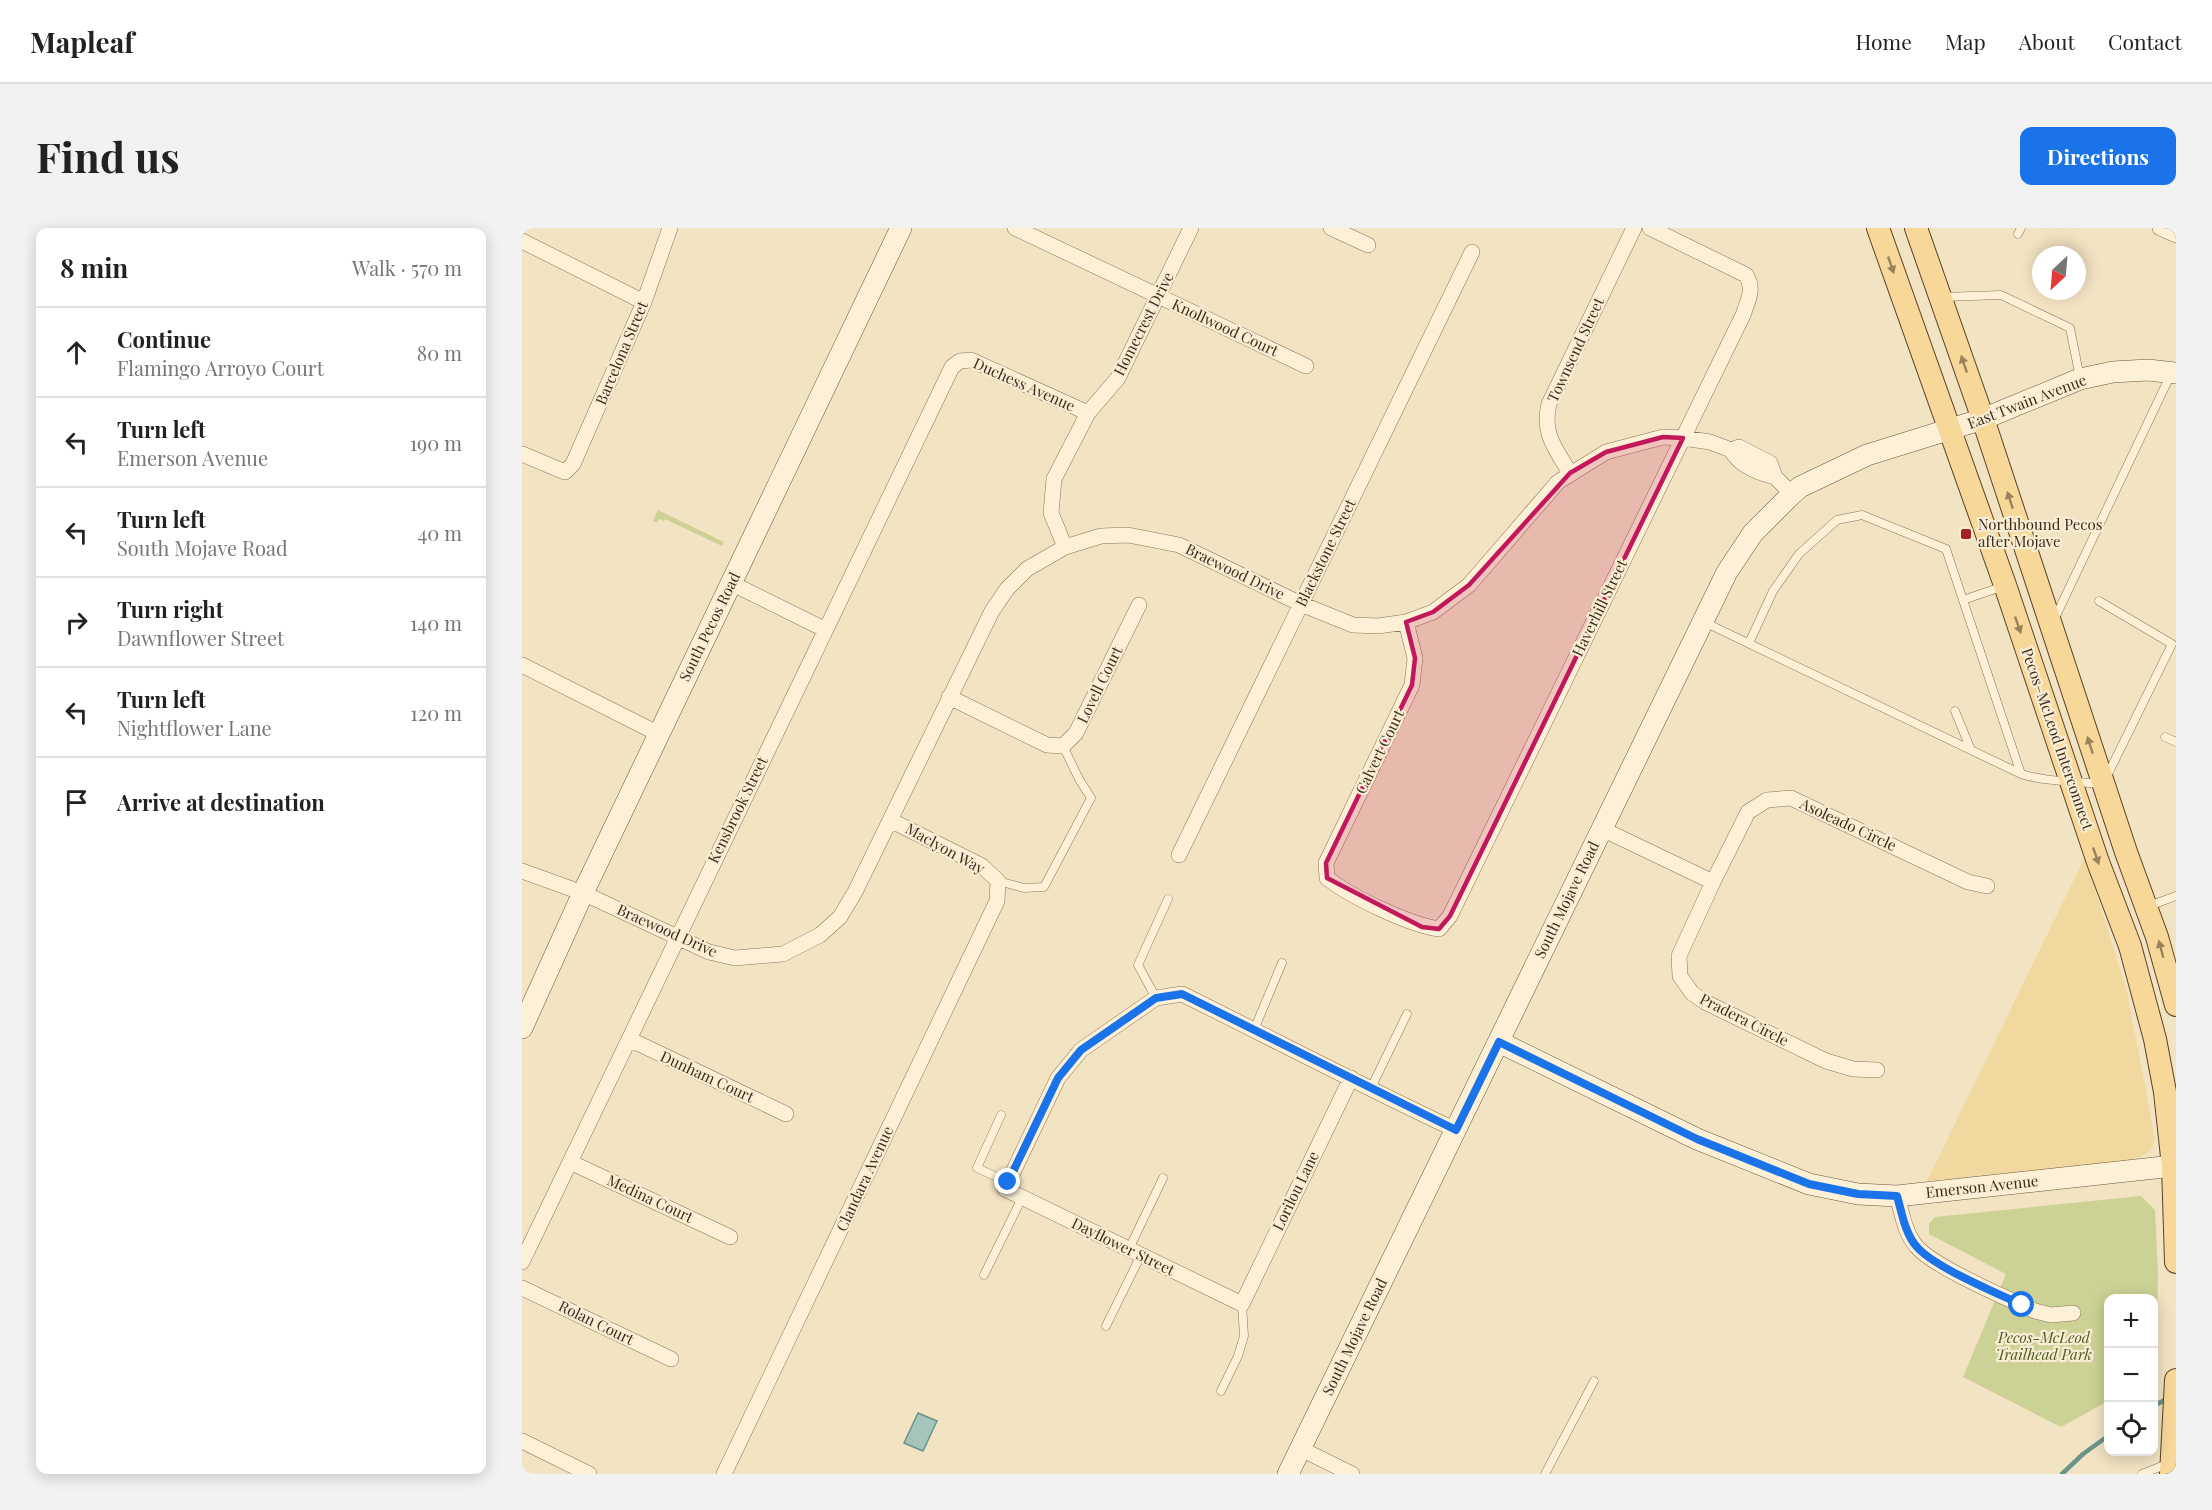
<!DOCTYPE html>
<html lang="en">
<head>
<meta charset="utf-8">
<style>
  :root { --surface:#fff; --page:#f2f2f2; --text:#222; --muted:#767676; --line:#e0e0e0; --accent:#1a73e8 }
  body { margin:0; font-family:"Playfair Display",serif; background:var(--page); color:var(--text) }
  .controls { position:absolute; right:18px; bottom:18px; display:grid; overflow:hidden; border-radius:12px; box-shadow:0 3px 15px #0003 }
  .controls button { width:54px; height:54px; display:grid; place-items:center; padding:0; border:0; border-bottom:2px solid var(--line); background:var(--surface); color:var(--text); font:30px sans-serif }
  .compass { position:absolute; left:1510px; top:18px; width:54px; height:54px; border-radius:50%; background:var(--surface); box-shadow:0 3px 15px #0003; rotate:206deg }
  .stop { position:absolute; width:18px; height:18px; margin:-14px; border:4px solid #1a73e8; border-radius:50%; background:#fff }
  .stop.end { background:#1a73e8; border-color:#fff; box-shadow:0 2px 6px #0008 }
  .list { margin:0; padding:0; list-style:none }
  h2 { display:flex; justify-content:space-between; align-items:center; height:78px; margin:0; padding:0 24px; font-size:26px }
  h2 small { font-size:20px; font-weight:400; color:var(--muted) }
  .list li { display:grid; grid-template-columns:39px 1fr auto; gap:18px; align-items:center; box-sizing:border-box; height:90px; padding:0 24px; border-top:2px solid var(--line) }
  .list b { display:block; font-size:22px; white-space:nowrap }
  .list p { margin:0; font-size:20px; white-space:nowrap; color:var(--muted) }
  .list em { font-size:20px; font-style:normal; color:var(--muted) }
  .icon { flex:none; width:33px; height:33px; fill:none; stroke:currentColor; stroke-width:2; stroke-linecap:round; stroke-linejoin:round }
  .map { position:relative; flex:none; width:1654px; height:1246px; overflow:hidden; border-radius:12px }
  header { display:flex; align-items:center; gap:36px; box-sizing:border-box; height:84px; padding:0 30px; background:var(--surface); border-bottom:2px solid var(--line) }
  header strong { font-size:28px }
  nav { display:flex; gap:33px; margin-inline-start:auto; font-size:21px }
  .intro { display:flex; align-items:center; justify-content:space-between; box-sizing:border-box; height:144px; padding:0 36px }
  h1 { margin:0; font-size:42px }
  .button { padding:15px 27px; border-radius:12px; background:var(--accent); color:#fff; font-size:21px; font-weight:700 }
  main { display:flex; gap:36px; padding:0 36px }
  aside { flex:1; background:var(--surface); border-radius:12px; box-shadow:0 3px 15px #0003 }
  .map>svg:first-child { display:block }
  .green { fill:#ccd195 }
  .sand { fill:#f0d89e }
  .water { fill:#a5c4ba; stroke:#6b9489; stroke-width:1.5 }
  .lines { fill:none; stroke-linecap:round; stroke-linejoin:round }
  .stream { stroke:#6b9489; stroke-width:4.5 }
  .lane-casing { stroke:#8e7358; stroke-width:9 }
  .street-casing { stroke:#8e7358; stroke-width:16 }
  .secondary-casing { stroke:#70543b; stroke-width:22 }
  .primary-casing { stroke:#5b412c; stroke-width:24 }
  .lane { stroke:#fcf0d7; stroke-width:8 }
  .street { stroke:#fcf0d7; stroke-width:15 }
  .secondary { stroke:#fcf0d7; stroke-width:21 }
  .primary { stroke:#f8d898; stroke-width:22 }
  .oneway { fill:#9a825a }
  .route { stroke:#1a73e8; stroke-width:8 }
  .marked { fill:#c2185b; fill-opacity:0.2; stroke:#c2185b; stroke-width:4.5; stroke-linejoin:round }
  .poi-dot { fill:#a22226; stroke:#f9edd3; stroke-width:2 }
  .labels { text-anchor:middle; stroke-width:4.5; stroke-linejoin:round; paint-order:stroke }
  .street-label { font-size:15px; fill:#3c2c1d; stroke:#f9edd3 }
  .poi-label { font-size:15px; fill:#3c2c1d; stroke:#f9edd3; text-anchor:start }
  .park-label { font-size:15px; font-style:italic; fill:#4e5b22; stroke:#f9edd3 }
</style>
</head>
<body>
<header>
<strong>Mapleaf</strong>
<nav><a>Home</a><a>Map</a><a>About</a><a>Contact</a></nav>
</header>
<div class="intro"><h1>Find us</h1><a class="button">Directions</a></div>
<main>
<aside>
<h2>8 min<small>Walk · 570 m</small></h2>
<ul class="list">
<li><svg class="icon" aria-label="ahead" viewBox="0 0 24 24"><path d="M12 20V5M6 11l6-6 6 6"/></svg><div><b>Continue</b><p>Flamingo Arroyo Court</p></div><em>80 m</em></li>
<li><svg class="icon" aria-label="left" viewBox="0 0 24 24"><path d="M17 20v-9H6M10 6l-5 5 5 5"/></svg><div><b>Turn left</b><p>Emerson Avenue</p></div><em>190 m</em></li>
<li><svg class="icon" aria-label="left" viewBox="0 0 24 24"><path d="M17 20v-9H6M10 6l-5 5 5 5"/></svg><div><b>Turn left</b><p>South Mojave Road</p></div><em>40 m</em></li>
<li><svg class="icon" aria-label="right" viewBox="0 0 24 24"><path d="M7 20v-9h11M14 6l5 5-5 5"/></svg><div><b>Turn right</b><p>Dawnflower Street</p></div><em>140 m</em></li>
<li><svg class="icon" aria-label="left" viewBox="0 0 24 24"><path d="M17 20v-9H6M10 6l-5 5 5 5"/></svg><div><b>Turn left</b><p>Nightflower Lane</p></div><em>120 m</em></li>
<li><svg class="icon" aria-label="arrive" viewBox="0 0 24 24"><path d="M6 21V4h12l-3 4 3 4H6"/></svg><div><b>Arrive at destination</b></div></li>
</ul>
</aside>
<div class="map">
<svg width="1654" height="1246" viewBox="0 0 1654 1246">
  <rect width="100%" height="100%" fill="#f2e3c3"/>
  <path class="green" d="M136 282 202 314 200 318 143 291 142 293 137 291 135 295 131 293Z
    M1619 968 1633 982 1636 1045 1634 1148 1632 1149V1070H1586V1173L1539 1199 1441 1149 1484 1046 1407 1006V996L1413 989Z"/>
  <path class="sand" d="M1563 629 1605 764 1633 911C1629 925 1622 928 1608 932L1405 953Z"/>
  <path class="water" d="M396 1185 415 1193 401 1223 382 1215Z"/>
  <g class="lines">
    <path class="stream" d="M1632 1178 1646 1170
      M1540 1246 1561 1226 1586 1208"/>
    <g class="lane-casing">
      <path id="lane" d="M1496 6 1499 0
        M1420 69 1479 67 1548 100 1558 150
        M1441 372 1482 358
        M1577 373 1650 416 1585 548
        M1532 392 1648 148
        M1182 394 1499 546C1525 554 1552 553 1578 556
        M1227 415 1251 363 1277 326 1315 292 1340 287 1424 321 1499 546
        M1433 483 1449 522
        M1643 509 1654 514
        M476 653 502 660 522 659 569 570 557 551 541 518
        M1627 678 1654 668
        M634 770 616 737 646 671
        M732 802 760 735
        M849 860 885 786
        M479 887 455 940 486 954
        M607 1021 641 950
        M462 1047 500 970
        M584 1098 619 1027
        M699 1163 716 1128 722 1108 720 1076
        M1023 1246 1072 1153
        M1620 1246 1648 1235"/>
    </g>
    <g class="street-casing">
      <path id="street" d="M493 0 784 138
        M809 0 846 17
        M1638 0 1654 7
        M0 13 122 74
        M1209 222C1217 238 1236 245 1253 249
        M0 226 43 244 51 236 122 74 148 0
        M1048 245C1033 220 1020 206 1027 176L1112 0
        M543 319 529 285 532 251 566 185 596 150 669 0
        M209 355 302 401
        M884 394 893 430 890 457 804 635 805 650C829 669 888 697 917 701L928 688 1221 87C1226 72 1233 61 1224 47L1128 0
        M0 437 137 506
        M427 469 525 517 541 518 554 505 617 377
        M1080 601 1191 654
        M657 627 950 24
        M0 643 61 665 187 724 213 730 261 726 298 707 318 689 333 664 470 383 485 361 505 341 543 319 579 308 606 307 657 317 779 376 831 397 856 398 884 394 911 384 947 357 1036 254 1084 224 1141 209 1161 210 1188 214 1209 222 1217 219 1248 235 1253 249 1270 266
        M107 811 264 886
        M1355 842 1331 841 1304 833 1183 774 1170 765 1158 748 1157 728 1191 654 1226 584 1245 572 1269 570 1446 654 1465 658
        M829 850 720 1076 483 961 536 850 559 822 634 770 660 766C751 811 842 859 934 902
        M48 934 208 1009
        M1375 968C1380 985 1383 1006 1395 1019 1412 1039 1486 1071 1513 1083L1529 1087 1551 1085
        M0 1034 430 139 438 133 449 132 566 185
        M0 1060 149 1131
        M0 1213 67 1246
        M779 1221 830 1246
        M202 1246 475 673 476 653 460 638 368 592"/>
    </g>
    <g class="secondary-casing">
      <path id="secondary" d="M0 800 61 665 379 0
        M977 814 1175 911 1287 956 1336 966 1375 968 1651 938
        M766 1246 1205 344 1231 305 1270 266 1278 259 1345 227 1461 191 1558 151 1591 144 1626 142 1654 145"/>
    </g>
    <g class="primary-casing">
      <path id="primary" d="M1356 0 1483 357 1576 634 1608 718 1633 811 1643 864 1651 938 1654 1034
        M1394 0 1461 191 1604 624 1635 709 1654 777
        M1649 1246 1654 1152"/>
    </g>
    <use href="#lane" class="lane"/>
    <use href="#street" class="street"/>
    <use href="#secondary" class="secondary"/>
    <use href="#primary" class="primary"/>
  </g>
  <defs><path id="oneway-solid" d="M-6-.8H1V-3.2L6.5 0L1 3.2V.8H-6Z" transform="scale(1.5)"/></defs>
  <g class="oneway">
    <use href="#oneway-solid" transform="translate(1369 37) rotate(71)"/>
    <use href="#oneway-solid" transform="translate(1442 136) rotate(-109)"/>
    <use href="#oneway-solid" transform="translate(1488 272) rotate(-108)"/>
    <use href="#oneway-solid" transform="translate(1496 397) rotate(71)"/>
    <use href="#oneway-solid" transform="translate(1568 517) rotate(-108)"/>
    <use href="#oneway-solid" transform="translate(1574 628) rotate(71)"/>
    <use href="#oneway-solid" transform="translate(1639 721) rotate(-105)"/>
  </g>
  <g class="lines">
    <path class="route" d="M486 954 536 850 559 822 634 770 660 766 934 902 977 814 1175 911 1287 956 1336 966 1375 968C1380 985 1383 1006 1395 1019 1412 1039 1475 1065 1500 1077"/>
  </g>
  <path class="marked" d="M1141 209 1161 210 928 688 917 701 900 699 805 650 804 635 890 457 893 430 884 394 911 384 947 357 1048 245 1084 224Z"/>
  <rect class="poi-dot" x="1438" y="300" width="12" height="12" rx="3"/>
  <g class="labels">
    <g class="street-label">
      <text transform="translate(622 96) rotate(-63)" y="5">Homecrest Drive</text>
      <text transform="translate(703 100) rotate(25)" y="5">Knollwood Court</text>
      <text transform="translate(1054 122) rotate(-65)" y="5">Townsend Street</text>
      <text transform="translate(100 125) rotate(-67)" y="5">Barcelona Street</text>
      <text transform="translate(502 157) rotate(24)" y="5">Duchess Avenue</text>
      <text transform="translate(1505 174) rotate(-21)" y="5">East Twain Avenue</text>
      <text transform="translate(804 325) rotate(-64)" y="5">Blackstone Street</text>
      <text transform="translate(713 344) rotate(26)" y="5">Braewood Drive</text>
      <text transform="translate(1078 380) rotate(-64)" y="5">Haverhill Street</text>
      <text transform="translate(188 399) rotate(-64)" y="5">South Pecos Road</text>
      <text transform="translate(578 457) rotate(-64)" y="5">Lovell Court</text>
      <text transform="translate(1535 511) rotate(71)" y="5">Pecos–McLeod Interconnect</text>
      <text transform="translate(858 524) rotate(-64)" y="5">Calvert Court</text>
      <text transform="translate(216 582) rotate(-64)" y="5">Kensbrook Street</text>
      <text transform="translate(1326 597) rotate(25)" y="5">Asoleado Circle</text>
      <text transform="translate(423 621) rotate(29)" y="5">Maclyon Way</text>
      <text transform="translate(1045 672) rotate(-64)" y="5">South Mojave Road</text>
      <text transform="translate(145 703) rotate(24)" y="5">Braewood Drive</text>
      <text transform="translate(1222 792) rotate(27)" y="5">Pradera Circle</text>
      <text transform="translate(185 849) rotate(25)" y="5">Dunham Court</text>
      <text transform="translate(343 951) rotate(-65)" y="5">Clandara Avenue</text>
      <text transform="translate(1460 959) rotate(-6)" y="5">Emerson Avenue</text>
      <text transform="translate(774 963) rotate(-64)" y="5">Lorilou Lane</text>
      <text transform="translate(128 971) rotate(25)" y="5">Medina Court</text>
      <text transform="translate(601 1019) rotate(26)" y="5">Dayflower Street</text>
      <text transform="translate(74 1095) rotate(26)" y="5">Rolan Court</text>
      <text transform="translate(833 1109) rotate(-64)" y="5">South Mojave Road</text>
    </g>
    <g class="poi-label">
      <text x="1456" y="302">Northbound Pecos<tspan x="1456" dy="17">after Mojave</tspan></text>
    </g>
    <g class="park-label">
      <text x="1522" y="1115">Pecos-McLeod<tspan x="1522" dy="17">Trailhead Park</tspan></text>
    </g>
  </g>
</svg>
<div class="controls">
<button>+</button>
<button>−</button>
<button><svg class="icon" aria-label="locate" viewBox="0 0 24 24"><circle cx="12" cy="12" r="6"/><path d="M12 2v4M12 18v4M2 12h4M18 12h4"/></svg></button>
</div>
<svg class="compass" viewBox="-18 -18 36 36"><path d="M0-13l5 13h-10z" fill="#e53935"/><path d="M0 13l5-13h-10z" fill="#767676"/></svg>
<div class="stop" style="left:1500px;top:1077px"></div>
<div class="stop end" style="left:486px;top:954px"></div>
</div>
</main>
</body>
</html>
